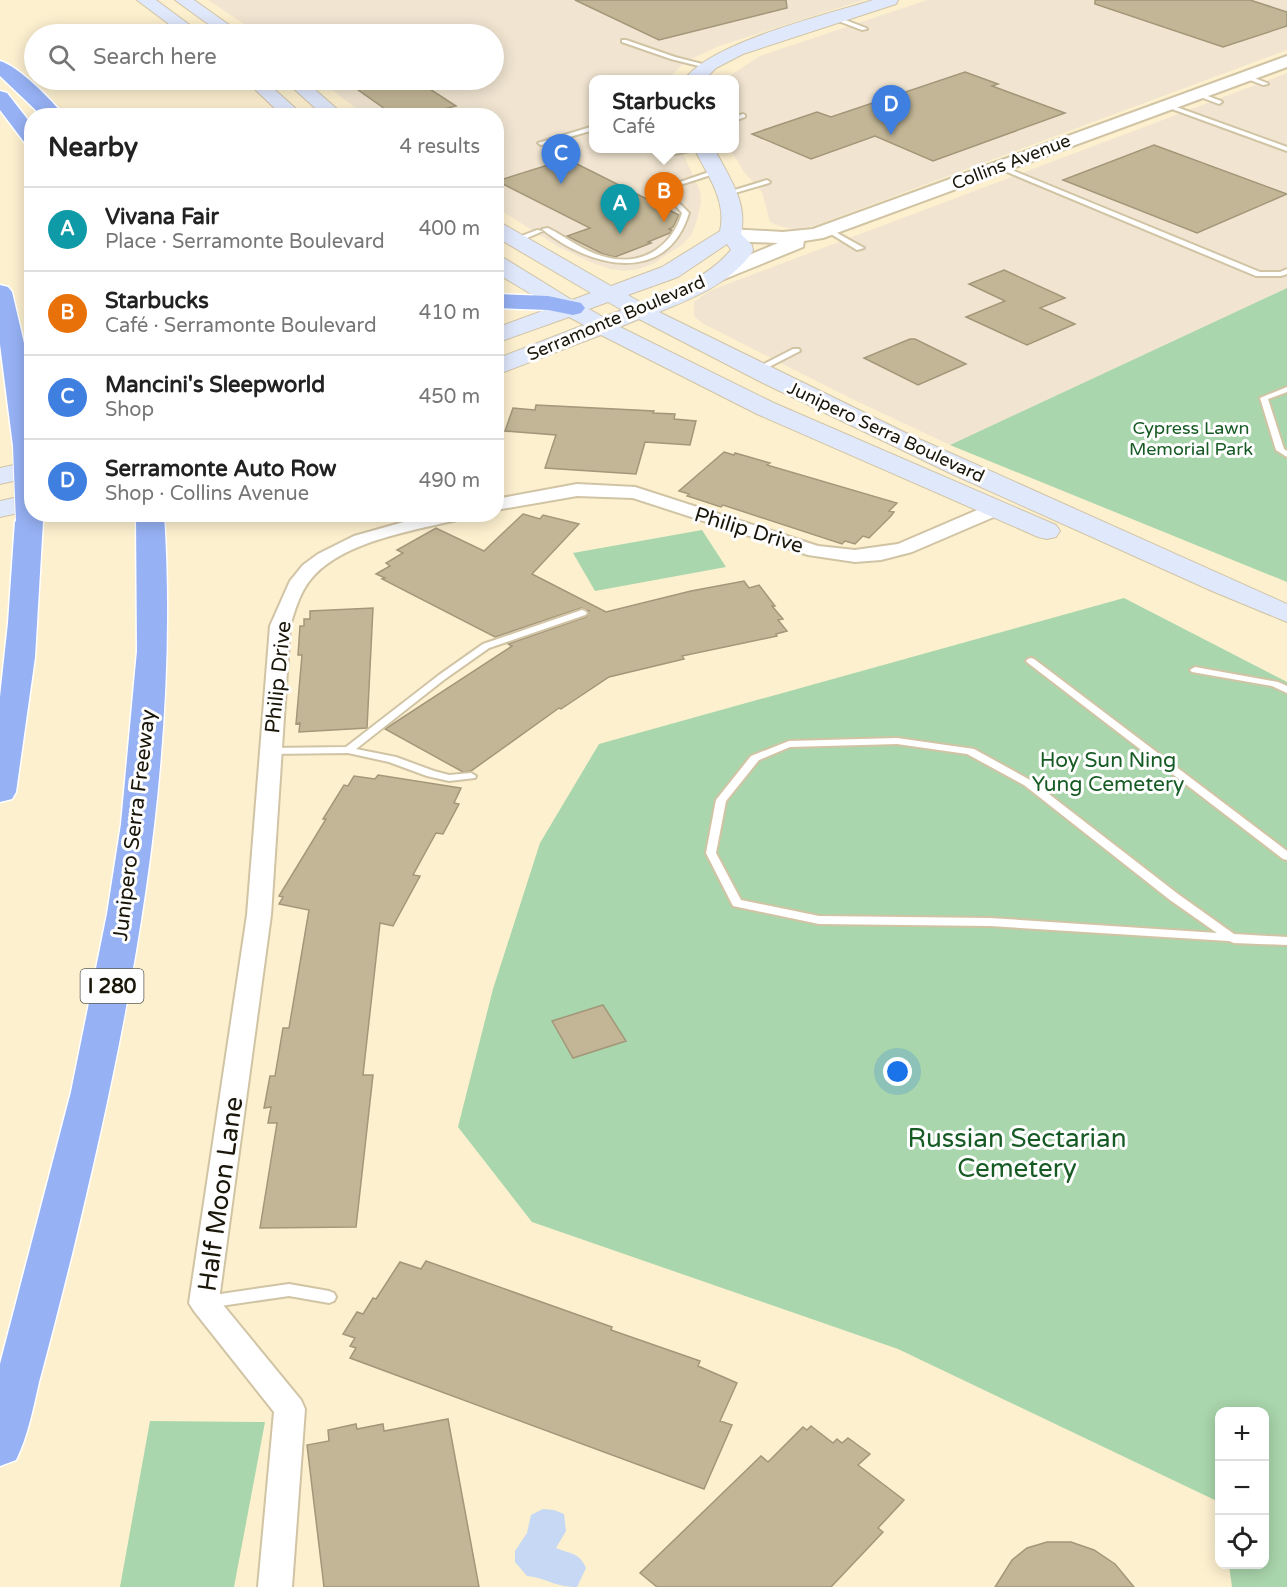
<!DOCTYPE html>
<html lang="en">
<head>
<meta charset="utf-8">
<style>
  :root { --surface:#fff; --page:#f6f6f6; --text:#222; --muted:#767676; --line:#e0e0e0; --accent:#d93025 }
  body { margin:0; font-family:"Varela Round",sans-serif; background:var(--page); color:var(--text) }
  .controls { position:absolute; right:18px; bottom:18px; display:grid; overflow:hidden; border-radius:12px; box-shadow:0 3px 15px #0003 }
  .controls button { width:54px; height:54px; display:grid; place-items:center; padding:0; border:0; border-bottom:2px solid var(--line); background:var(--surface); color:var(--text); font:30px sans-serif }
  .you { position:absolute; left:898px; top:1072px; width:21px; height:21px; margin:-15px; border:4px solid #fff; border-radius:50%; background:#1a73e8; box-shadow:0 0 0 9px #1a73e833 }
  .badge { display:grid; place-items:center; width:39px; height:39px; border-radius:50%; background:var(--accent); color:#fff; font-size:20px; font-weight:700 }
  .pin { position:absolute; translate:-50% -50px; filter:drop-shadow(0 2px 3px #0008) }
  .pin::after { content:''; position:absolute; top:32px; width:21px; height:18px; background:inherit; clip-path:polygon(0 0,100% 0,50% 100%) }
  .popup { position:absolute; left:589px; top:75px; width:150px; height:78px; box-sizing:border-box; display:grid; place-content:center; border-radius:12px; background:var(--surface); filter:drop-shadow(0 2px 4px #0005); font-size:20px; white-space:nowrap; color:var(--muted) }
  .popup b { font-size:22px; color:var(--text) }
  .popup::after { content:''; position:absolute; left:50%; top:100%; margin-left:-12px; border:12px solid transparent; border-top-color:var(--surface) }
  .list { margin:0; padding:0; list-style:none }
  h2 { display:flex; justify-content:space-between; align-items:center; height:78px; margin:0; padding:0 24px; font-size:26px }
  h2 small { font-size:20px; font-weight:400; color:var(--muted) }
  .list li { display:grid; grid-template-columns:39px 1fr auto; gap:18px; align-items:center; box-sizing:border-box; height:84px; padding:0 24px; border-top:2px solid var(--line) }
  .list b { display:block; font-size:22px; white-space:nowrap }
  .list p { margin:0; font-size:20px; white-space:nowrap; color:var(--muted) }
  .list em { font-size:20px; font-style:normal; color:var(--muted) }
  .icon { flex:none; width:33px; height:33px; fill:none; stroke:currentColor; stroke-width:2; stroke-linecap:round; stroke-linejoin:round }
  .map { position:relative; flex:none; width:1287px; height:1587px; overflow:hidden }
  .search { position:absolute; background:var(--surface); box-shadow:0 3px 15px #0003; left:24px; top:24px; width:480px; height:66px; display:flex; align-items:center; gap:15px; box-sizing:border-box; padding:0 21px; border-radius:33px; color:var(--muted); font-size:22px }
  .panel { position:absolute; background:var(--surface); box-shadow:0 3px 15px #0003; left:24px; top:108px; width:480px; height:414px; border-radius:24px }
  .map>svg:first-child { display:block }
  .commercial { fill:#f1e5d1 }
  .green { fill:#a9d6ac }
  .water { fill:#c6d8f3 }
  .building { fill:#c2b696; stroke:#a39779; stroke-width:1.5 }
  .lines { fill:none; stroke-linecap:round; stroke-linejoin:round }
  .service-casing { stroke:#d1c4a5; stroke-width:4 }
  .minor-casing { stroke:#d1c4a5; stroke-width:4 }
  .tertiary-casing { stroke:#d1c4a5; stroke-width:4 }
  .secondary-casing { stroke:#d1c4a5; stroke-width:2 }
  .motorway-casing { stroke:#fff; stroke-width:3 }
  .service { fill:#fff; fill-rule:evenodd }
  .minor { fill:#fff; fill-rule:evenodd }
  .tertiary { fill:#fff; fill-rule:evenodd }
  .secondary { fill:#e0e8fc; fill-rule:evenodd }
  .motorway { fill:#96b1f4; fill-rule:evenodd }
  .motorway-bridge-casing { stroke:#fff; stroke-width:28; stroke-linecap:butt }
  .motorway-bridge { stroke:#96b1f4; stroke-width:26 }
  .labels { text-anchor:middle; stroke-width:6; stroke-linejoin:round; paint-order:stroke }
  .far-street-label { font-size:18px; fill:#1a160a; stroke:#fefefe }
  .far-park-label { font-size:18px; fill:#165a24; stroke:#fefefe }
  .shield { fill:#fefefe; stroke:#5e5c53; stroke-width:1.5 }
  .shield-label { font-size:20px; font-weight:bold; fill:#1a160a }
  .street-label { font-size:21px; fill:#1a160a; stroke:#fefefe }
  .park-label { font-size:21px; fill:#165a24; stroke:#fefefe }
  .near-park-label { font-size:26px; fill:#165a24; stroke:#fefefe }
  .near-street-label { font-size:26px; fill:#1a160a; stroke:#fefefe }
</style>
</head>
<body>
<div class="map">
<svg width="1287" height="1587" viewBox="0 0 1287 1587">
  <rect width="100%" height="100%" fill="#fcf0cf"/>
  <path class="commercial" d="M208 0H864L719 46 685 62 668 79 594 80V148L681 149 700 191 701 202 697 220 692 234 683 244 653 264 639 269 625 271 610 269 590 262 559 247 497 208 496 116 365 115 319 80H494V34H259Z
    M927 0H1287V50L814 226 796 229 782 227 770 222 762 192 744 172 730 149 734 148V80H723L760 56Z
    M1287 73V288L950 445 850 398 702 323 694 316V302L709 291Z"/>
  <path class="green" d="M1287 288V582L950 445Z
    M702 530 726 567 595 591 573 553Z
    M1124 598 1287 682V1587H1232L1229 1565 1264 1564V1412H1220L1219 1506V1502L898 1349 532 1222 458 1127 493 989 540 843 599 744Z
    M150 1421 265 1422 234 1587H120Z"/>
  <path class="water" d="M543 1509 554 1510 564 1514 566 1531 556 1548C570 1554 579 1552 586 1568L577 1587C554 1587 547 1578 527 1576L515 1562V1551L527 1533 531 1515Z"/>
  <path class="building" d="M575 0H786L787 8 659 40Z
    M1095 0H1250L1287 12V26L1223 47 1095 4Z
    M965 72 998 84 992 86 1065 113 933 161 875 136 811 159 752 134 817 112 831 117Z
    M344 80H416L456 106 415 116H395Z
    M1154 145 1287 194 1197 233 1063 180Z
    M567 159 679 215 673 227 669 229 672 230 670 233 648 242 651 243 615 257 603 254 567 236 590 228 497 181Z
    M1004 270 1065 298 1040 308 1075 324 1027 345 966 317 1005 301 969 284Z
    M910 339H915L966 364 918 385 864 358Z
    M536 405 654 411 653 413 675 414 674 419 696 421 690 445 645 442 636 474 545 468 556 435 505 431 513 408 535 410Z
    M724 452 734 455 735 453 770 463 767 465 897 503 889 511 894 512 891 516 869 538 863 536 855 544 845 541 842 544 723 505 721 507 687 496 689 494 679 491Z
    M523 514 540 519 543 515 579 524 532 574 606 612 691 591 744 581 749 588 759 585 775 606H772L783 619 778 620 787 631 776 634 777 636 682 656 684 659 609 677 561 709 559 708 471 771 463 772 385 729 512 646 508 644 586 617 589 611 581 608 495 637 382 579 385 578 376 574 390 566 386 563 403 553 397 550 436 528 484 551Z
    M373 608 367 728 299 732 300 723 296 724 302 655H298L300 626H304V619H310V611Z
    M378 775 461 788 454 803 459 804 443 834 436 833 413 875 420 876 393 926 380 923 363 1075H373L356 1227 260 1228 277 1123H268L271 1107 264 1108 270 1076H275L283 1028H289L309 910 279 904 283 897 279 896 326 819H323L344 785 348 786 354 776 375 779Z
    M603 1005 626 1041 573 1058 552 1021Z
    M426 1261 612 1327 611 1330 700 1361 698 1366 737 1383 720 1421 732 1425 704 1489 350 1358 356 1348 350 1346 355 1338 343 1334 357 1312 363 1314 373 1298 376 1299 400 1262 421 1269Z
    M448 1419 479 1587H324L307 1445 329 1441 328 1430 356 1424 357 1429 383 1424 384 1431Z
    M811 1426 833 1443 837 1439 842 1443 848 1438 870 1454 858 1465 904 1500 878 1528 883 1532 831 1587H657L640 1573 761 1456 768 1462 803 1427 807 1430Z
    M1047 1542H1071L1094 1550 1115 1564 1134 1587H995L1012 1560 1027 1548Z"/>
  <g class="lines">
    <g class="service-casing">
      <path id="service" d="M835 16 866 28 867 29 862 30 833 19 832 18Z
        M622 40H626L675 57 710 66 707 68 671 59 622 42Z
        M1244 74 1267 83 1268 84 1263 85 1242 77 1241 76Z
        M285 80H295L262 88 259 86Z
        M1197 92 1221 101 1222 102 1219 104 1195 95 1194 94Z
        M1161 103H1165L1287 147V151L1161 105Z
        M743 114 745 115V117L734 121V117Z
        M594 126V130L541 145 538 143Z
        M685 148H704L675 154 672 152Z
        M997 164 1260 272H1280L1287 269V274L1281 276H1256L995 167 994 166Z
        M715 170 717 171V173L683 184 680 182Z
        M767 180 770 182 769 183 728 195 725 193Z
        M652 191C666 191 680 203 689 213 666 287 589 267 542 229L548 228C566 237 583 251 602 256 639 268 671 249 682 213L674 204 652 193Z
        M826 229H830L864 248 857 250 826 231Z
        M537 230 543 231 518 242 511 240Z
        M793 349H799L800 351 759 372H753L752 370Z
        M1287 387V392L1268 399 1284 449 1287 451V457L1276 450 1260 398Z
        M582 610 585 611 587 613 585 615 489 648 445 679 356 749 396 757 434 771 449 775 471 773 476 776 475 778 449 781 427 776 389 762 348 753 271 754 266 751 271 748 346 747 439 675 483 644Z
        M1031 658 1034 659 1287 851V860L1283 859 1028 663 1026 661 1028 659Z
        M1195 667 1278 682 1287 686V693L1272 686 1192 672 1190 670Z
        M897 738 974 749 1032 781 1178 894 1234 934 1287 937V945L1234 943 1229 941 990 926 819 924 733 906 706 853 716 800 751 756 789 741ZM897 744 967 754 1024 785 1170 900 1217 933 990 918 819 916 741 900 716 853 726 801 759 760 790 747Z
        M289 1284 329 1291 334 1293 336 1297 334 1301 329 1303 289 1296 207 1308 202 1306 200 1302 202 1298 207 1296Z"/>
    </g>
    <g class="minor-casing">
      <path id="minor" d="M577 484 635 487 818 546 855 550 898 544 989 505H1003L1005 509 1003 513 912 552 881 560 855 562 808 555 633 498 577 496 496 510V499Z
        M432 514H467L465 518C418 530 343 540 311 579 300 592 295 610 290 626L271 915 219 1300 301 1400 305 1409 292 1587H258L274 1412 194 1311 189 1303 247 915 270 626 290 581 303 565 318 554 354 536Z"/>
    </g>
    <g class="tertiary-casing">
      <path id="tertiary" d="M1287 56V67L823 238 804 241 803 247 722 280H708L705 276 708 272 778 243 730 241 723 239 720 235 723 231 730 229 783 232 813 229Z"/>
    </g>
    <g class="secondary-casing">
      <path id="secondary" d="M137 0H156L202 34H182Z
        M175 0H194L242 34H222Z
        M873 0H898L896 4 743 54 716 68 704 80H684C711 42 826 15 873 0Z
        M245 80H264L304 116H283Z
        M284 80H304L345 116H324Z
        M694 148H714C728 176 748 201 741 234L752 245 753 251C731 283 694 298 659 312L908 434 1287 604V622L1212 591 954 475 763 383 639 319 620 327 774 403 1056 525 1060 531 1056 537 1047 539 1038 537 757 414 601 335 496 375V359L584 325 569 317 496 343V328L553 307 496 273V257L504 258 572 300 591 293 496 237V222L503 224 611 286 662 267 720 231C727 200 707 175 694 148ZM727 244 731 250C708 277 675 290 642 303L628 295 678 277ZM608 302 622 310 603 317 589 309Z
        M32 461V477L0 484V468Z
        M32 494V510L0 517V501Z"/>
    </g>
    <g class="motorway-casing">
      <path id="motorway" d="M0 61C18 66 52 100 64 116H42L0 76Z
        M0 91 7 93 32 125V145L25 143 0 110Z
        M0 285 8 287 12 292 26 352 32 390V453L17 452 13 446 0 344Z
        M496 294 548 296 581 303 585 308 581 313 573 315 548 310 496 308Z
        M29 513 39 515 43 521 35 657 16 792 12 799 0 802V697L8 623 15 521 19 515Z
        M136 514H164C180 763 131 1010 73 1250 62 1294 51 1338 39 1382 33 1408 28 1435 16 1460L0 1466V1364L71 1092 107 914 121 824 137 651Z"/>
    </g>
    <use href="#service" class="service"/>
    <use href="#minor" class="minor"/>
    <use href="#tertiary" class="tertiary"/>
    <use href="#secondary" class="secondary"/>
    <use href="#motorway" class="motorway"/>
    <g class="motorway-bridge-casing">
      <path id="motorway-bridge" d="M26 446 29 521"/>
    </g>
    <use href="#motorway-bridge" class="motorway-bridge"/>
  </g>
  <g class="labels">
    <g class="far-street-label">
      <text transform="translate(1011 162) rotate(-21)" y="6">Collins Avenue</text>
      <text transform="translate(616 318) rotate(-23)" y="6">Serramonte Boulevard</text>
      <text transform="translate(886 432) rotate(25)" y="6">Junipero Serra Boulevard</text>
    </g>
    <g class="far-park-label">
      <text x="1191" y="434">Cypress Lawn<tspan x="1191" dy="21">Memorial Park</tspan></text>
    </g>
    <rect class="shield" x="80.5" y="969" width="63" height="34" rx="4.5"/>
    <g class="shield-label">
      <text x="112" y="993">I 280</text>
    </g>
    <g class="street-label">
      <text transform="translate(749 530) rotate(17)" y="7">Philip Drive</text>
      <text transform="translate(278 677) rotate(-84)" y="7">Philip Drive</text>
      <text transform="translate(134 825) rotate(-83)" y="7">Junipero Serra Freeway</text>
    </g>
    <g class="park-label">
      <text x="1108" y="767">Hoy Sun Ning<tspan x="1108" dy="24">Yung Cemetery</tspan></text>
    </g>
    <g class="near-park-label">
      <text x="1017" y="1147">Russian Sectarian<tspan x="1017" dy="30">Cemetery</tspan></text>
    </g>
    <g class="near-street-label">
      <text transform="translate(220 1194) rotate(-82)" y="9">Half Moon Lane</text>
    </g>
  </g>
</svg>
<div class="controls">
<button>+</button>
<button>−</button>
<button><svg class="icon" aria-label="locate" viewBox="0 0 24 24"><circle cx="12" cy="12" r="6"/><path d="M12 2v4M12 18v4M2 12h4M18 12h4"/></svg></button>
</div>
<div class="you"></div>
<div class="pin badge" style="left:620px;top:234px;background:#0f9aa8">A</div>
<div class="pin badge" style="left:664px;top:222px;background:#e8710a">B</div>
<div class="popup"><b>Starbucks</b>Café</div>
<div class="pin badge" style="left:561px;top:184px;background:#3f7fe0">C</div>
<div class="pin badge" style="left:891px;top:135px;background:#3f7fe0">D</div>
<div class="search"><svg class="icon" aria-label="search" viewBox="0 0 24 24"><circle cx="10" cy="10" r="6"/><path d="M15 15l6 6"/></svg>Search here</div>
<section class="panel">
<h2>Nearby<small>4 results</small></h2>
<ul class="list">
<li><span class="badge" style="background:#0f9aa8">A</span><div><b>Vivana Fair</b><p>Place · Serramonte Boulevard</p></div><em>400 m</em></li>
<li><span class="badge" style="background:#e8710a">B</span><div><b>Starbucks</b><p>Café · Serramonte Boulevard</p></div><em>410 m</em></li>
<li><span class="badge" style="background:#3f7fe0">C</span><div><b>Mancini's Sleepworld</b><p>Shop</p></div><em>450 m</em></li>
<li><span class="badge" style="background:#3f7fe0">D</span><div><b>Serramonte Auto Row</b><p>Shop · Collins Avenue</p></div><em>490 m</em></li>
</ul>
</section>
</div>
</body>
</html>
